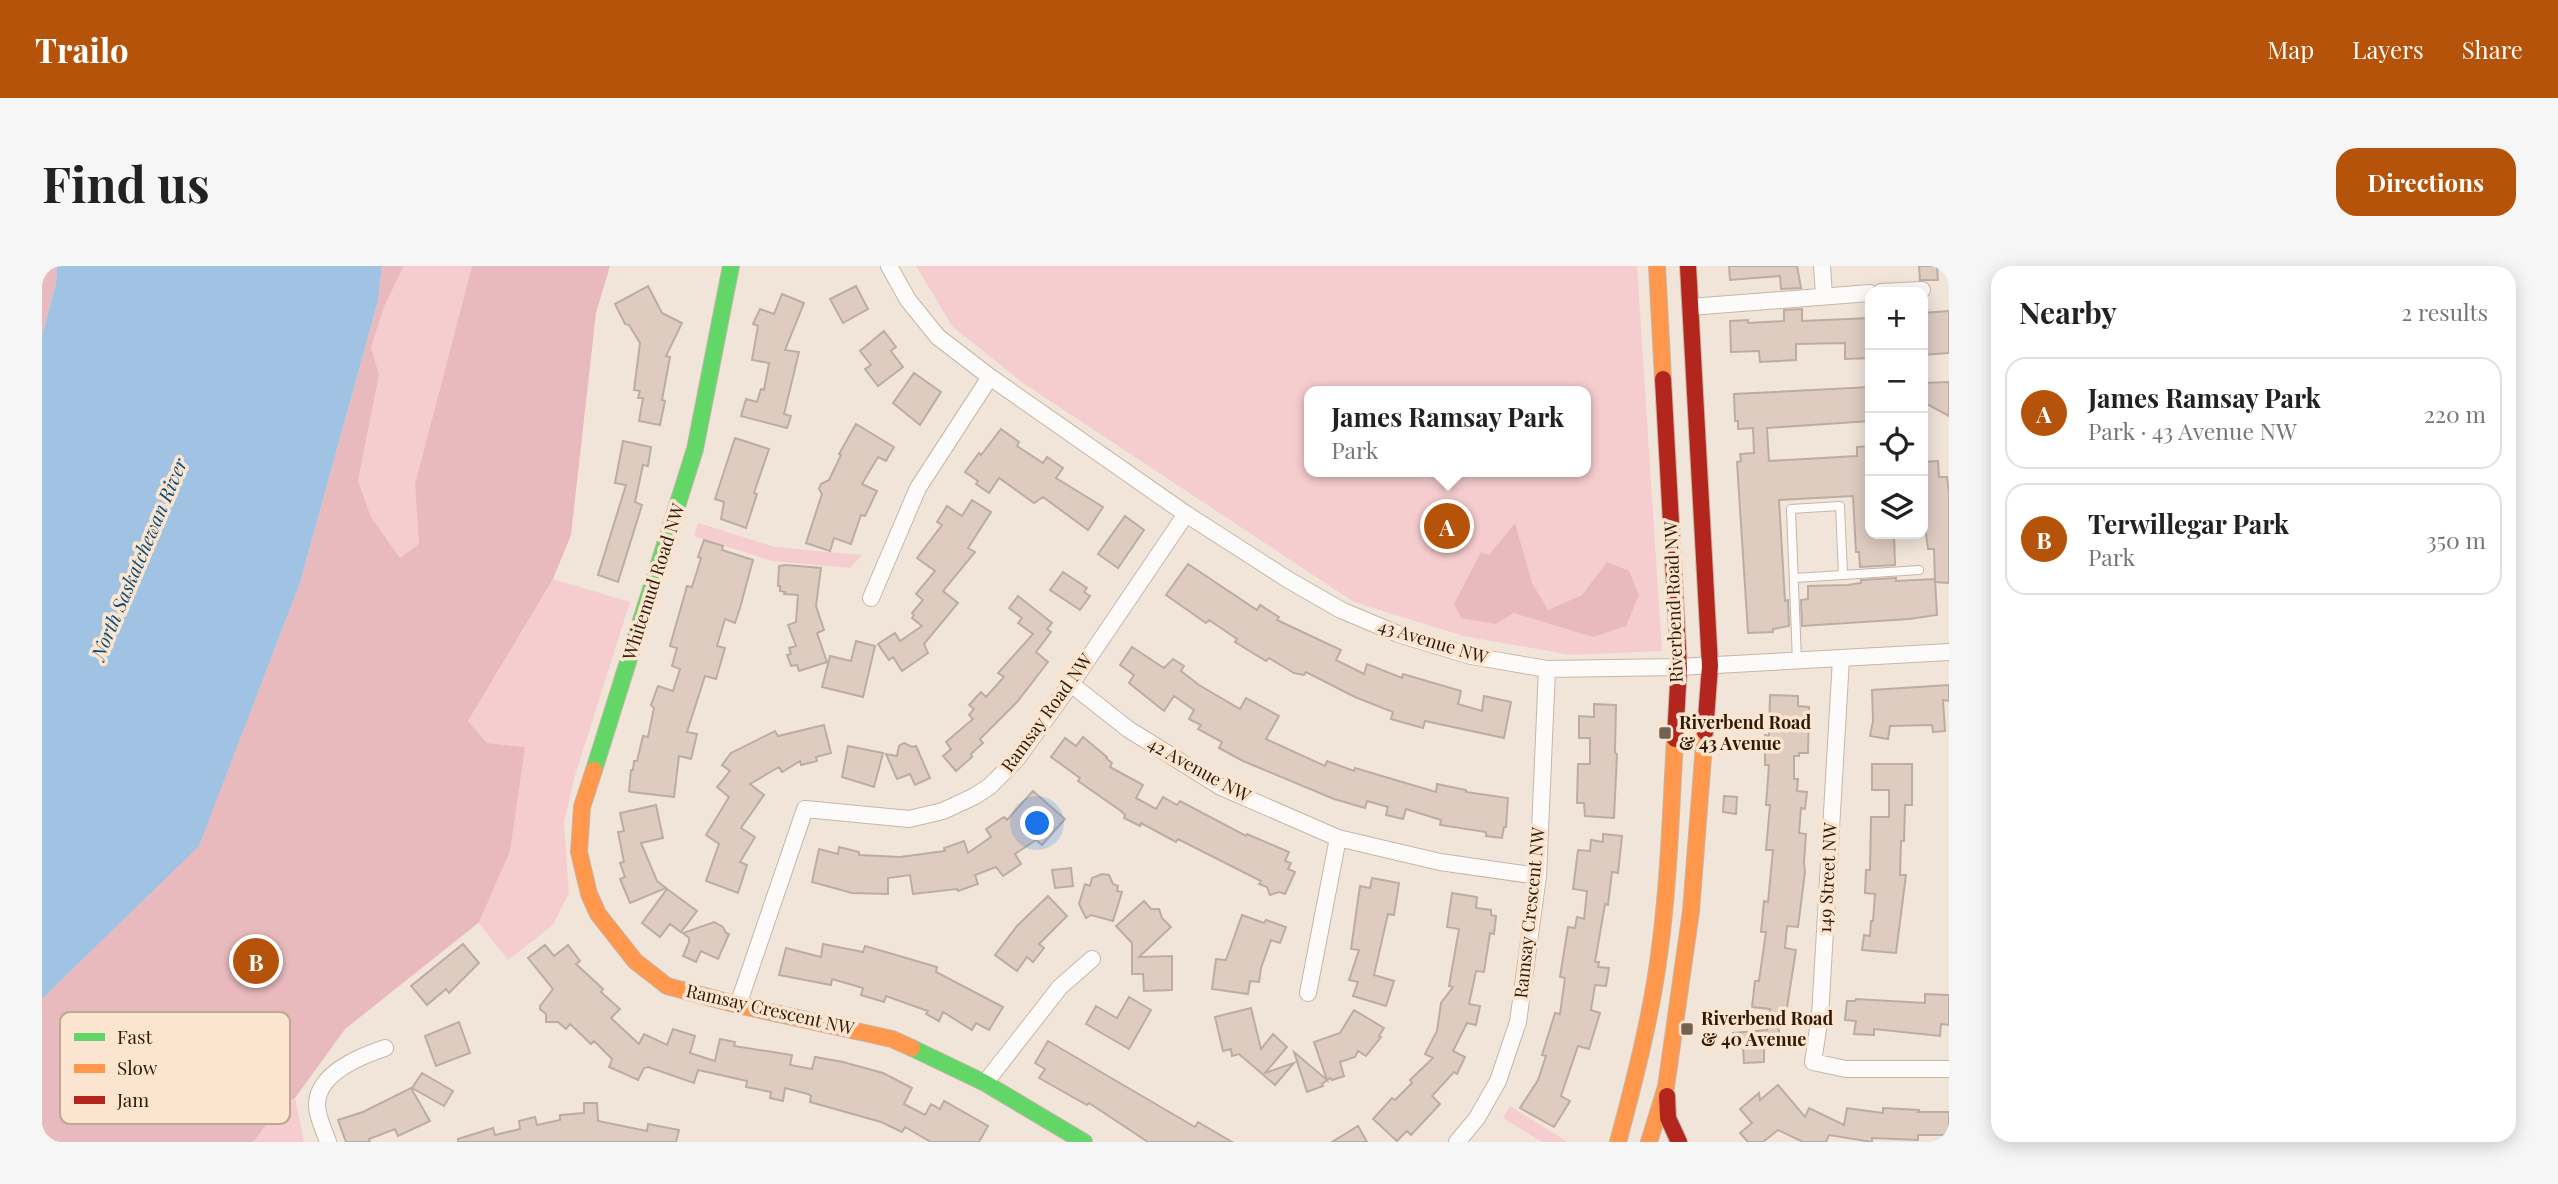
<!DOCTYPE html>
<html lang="en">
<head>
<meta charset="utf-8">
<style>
  :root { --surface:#fff; --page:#f6f6f6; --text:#222; --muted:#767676; --line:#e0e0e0; --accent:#b45309 }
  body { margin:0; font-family:"Playfair Display",serif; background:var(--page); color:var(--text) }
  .controls { position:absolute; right:21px; top:21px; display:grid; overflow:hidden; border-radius:14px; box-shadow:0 4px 18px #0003 }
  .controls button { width:63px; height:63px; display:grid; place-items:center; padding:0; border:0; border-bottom:2px solid var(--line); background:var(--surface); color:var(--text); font:35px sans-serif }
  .you { position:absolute; left:996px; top:558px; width:24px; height:24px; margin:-18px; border:5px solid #fff; border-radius:50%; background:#1a73e8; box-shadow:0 0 0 10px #1a73e833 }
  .badge { display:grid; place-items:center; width:46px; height:46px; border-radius:50%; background:var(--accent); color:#fff; font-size:23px; font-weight:700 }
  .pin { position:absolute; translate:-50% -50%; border:4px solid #fff; box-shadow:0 2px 7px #0006 }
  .popup { position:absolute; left:1262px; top:120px; width:287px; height:91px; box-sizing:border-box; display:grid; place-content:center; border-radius:14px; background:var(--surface); filter:drop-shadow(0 2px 5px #0005); font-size:23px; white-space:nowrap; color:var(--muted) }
  .popup b { font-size:26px; color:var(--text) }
  .popup::after { content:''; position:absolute; left:50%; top:100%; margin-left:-14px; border:14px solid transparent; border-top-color:var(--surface) }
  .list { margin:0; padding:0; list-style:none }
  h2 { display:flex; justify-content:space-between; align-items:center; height:91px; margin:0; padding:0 28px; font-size:30px }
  h2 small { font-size:23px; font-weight:400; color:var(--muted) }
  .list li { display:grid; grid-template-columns:46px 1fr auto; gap:21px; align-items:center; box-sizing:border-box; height:112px; margin:0 14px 14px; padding:0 14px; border:2px solid var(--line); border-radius:21px }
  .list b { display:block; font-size:26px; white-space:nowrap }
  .list p { margin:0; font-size:23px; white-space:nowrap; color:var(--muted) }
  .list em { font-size:23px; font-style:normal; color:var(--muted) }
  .icon { flex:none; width:38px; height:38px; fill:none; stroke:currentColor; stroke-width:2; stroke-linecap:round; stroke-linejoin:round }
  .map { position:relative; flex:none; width:1907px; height:876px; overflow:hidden; border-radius:21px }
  header { display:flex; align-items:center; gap:42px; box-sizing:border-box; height:98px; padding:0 35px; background:var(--accent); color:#fff }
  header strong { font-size:33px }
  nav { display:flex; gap:38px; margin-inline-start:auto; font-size:24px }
  .intro { display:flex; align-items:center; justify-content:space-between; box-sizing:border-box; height:168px; padding:0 42px }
  h1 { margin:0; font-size:49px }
  .button { padding:18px 32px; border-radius:21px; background:var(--accent); color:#fff; font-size:24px; font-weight:700 }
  main { display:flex; gap:42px; padding:0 42px }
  aside { flex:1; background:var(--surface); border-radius:21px; box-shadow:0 4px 18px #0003 }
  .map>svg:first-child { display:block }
  .green { fill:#f6cdcf; fill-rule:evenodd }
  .forest { fill:#e9babd }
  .water { fill:#a0c3e4 }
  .building { fill:#deccc1; stroke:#bdaca1; stroke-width:2 }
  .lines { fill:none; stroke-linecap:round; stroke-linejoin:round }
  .lane-casing { stroke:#c6b6a7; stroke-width:10 }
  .street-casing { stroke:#c6b6a7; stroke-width:18 }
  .fast-casing { stroke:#c6b6a7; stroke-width:18 }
  .slow-casing { stroke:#c6b6a7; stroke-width:18 }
  .jam-casing { stroke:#c6b6a7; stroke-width:18 }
  .lane { stroke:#fdfbf9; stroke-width:8 }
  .street { stroke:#fdfbf9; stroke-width:16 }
  .fast { stroke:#63d668; stroke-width:16 }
  .slow { stroke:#ff974d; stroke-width:16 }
  .jam { stroke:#b3261e; stroke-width:16 }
  .poi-dot { fill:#736250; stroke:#fbe5d0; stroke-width:2.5 }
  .labels { text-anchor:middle; stroke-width:7; stroke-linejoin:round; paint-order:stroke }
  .street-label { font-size:18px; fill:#2f1b05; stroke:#fbe5d0 }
  .poi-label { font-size:18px; font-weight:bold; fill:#2f1b05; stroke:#fbe5d0; text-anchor:start }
  .water-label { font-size:19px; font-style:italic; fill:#064a79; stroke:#fbe5d0 }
  .key { fill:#fbe5d0; stroke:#bea893; stroke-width:2 }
  .key-label { font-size:19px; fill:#2f1b05 }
</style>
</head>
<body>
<header>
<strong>Trailo</strong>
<nav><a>Map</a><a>Layers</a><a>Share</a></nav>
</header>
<div class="intro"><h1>Find us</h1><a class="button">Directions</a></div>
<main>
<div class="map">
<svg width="1907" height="876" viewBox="0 0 1907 876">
  <rect width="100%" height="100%" fill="#f1e5da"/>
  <path class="green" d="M362 0H430L373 218 377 279 358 292 329 251 316 215 337 109 328 81 342 41Z
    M874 0H1595L1620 385 1529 389 1421 370 1312 336 981 117 910 60ZM1267 125H1543V206H1267Z
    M656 257 733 281 820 289 808 302 730 295 652 270Z
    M511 313 588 336 532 513 522 557 527 627 511 659 466 694 437 657 303 763 253 832 262 876H0V733L157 580 483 481 445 477 426 455Z
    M1468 840 1526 876H1500L1461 852Z"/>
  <path class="forest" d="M0 0H15L14 17 0 70Z
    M340 0H362L342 41 329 81 337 109 316 215 329 251 358 292 377 278 373 218 430 0H568L554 47 529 269 511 313 426 455 445 477 483 481 468 585 437 656 303 763 253 832 240 838 211 876H0V733L157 579 258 317 336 35Z
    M1473 257 1490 317 1506 344 1540 329 1565 296 1587 305 1597 329 1584 360 1551 371 1472 347 1453 358 1419 352 1412 338 1439 286 1447 289Z"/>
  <path class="water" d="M15 0H340L336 35 258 317 157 580 0 733V70L14 17Z"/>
  <path class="building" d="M1687 0H1755L1759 22 1739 23 1738 10 1688 14Z
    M1877 0H1895L1896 14H1878Z
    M606 20 620 47 640 57 624 90 628 91 620 134 623 135 618 159 597 155 601 132H596L598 125 592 124 598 77 587 59 583 58 573 38Z
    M814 20 826 43 801 57 788 33Z
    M740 28 762 37 743 84 757 86 742 148 749 150 745 162 699 150 704 133 715 136 719 123 722 124 727 97 710 94 716 60 711 58 718 43 732 48Z
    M1760 43V55L1828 52V92L1803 93V77L1754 78V94L1718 96 1717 85 1689 86 1688 55 1706 54V57L1742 55V44Z
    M1907 45V87L1881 89V47Z
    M842 65 854 81 849 85 861 101 836 120 823 103 829 99 818 85Z
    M872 107 899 126 878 159 851 137Z
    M1907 116V150L1881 136V117Z
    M1828 121V155L1725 162 1727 195 1815 190V181L1828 180V268H1852L1853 299 1818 301 1817 286H1814L1811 230 1737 234 1743 335 1746 334 1747 360 1731 363V366L1706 367 1695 196 1699 195 1698 188 1712 187 1711 162 1696 163V155H1693L1692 128Z
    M814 158 852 181 844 195 836 191 820 218 835 225 823 250 819 249 809 278 792 272 788 285 764 277 780 228 777 223 779 218 787 214 799 189 797 188Z
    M959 163 977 176 975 180 1001 197 1005 191 1021 202 1014 212 1061 241 1046 264 1001 231 992 237 957 212 947 227 934 218 936 215 923 206 937 187 939 189Z
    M693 172 727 183 712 227 715 228 704 262 679 253 682 236 673 233Z
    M581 175 609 181 606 200 601 199 593 236 600 239 576 316 556 309 584 219 573 217Z
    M1896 195 1897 211H1905L1907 227V317L1893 316 1892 283H1886L1881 244V196Z
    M930 234 949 246 926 282 933 286 901 325 916 337 882 378 886 387 860 405 851 391 847 394 836 378 853 367 858 375 880 360 870 352 872 349 870 347 881 334 874 328 893 305 875 292 900 259 895 256 905 240 920 250Z
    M1083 250 1102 264 1076 302 1056 288Z
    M662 274 681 280 680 284 711 294 698 342 693 357 683 353 675 380 683 382 674 413 663 410 645 466 655 468 649 493 637 490 632 531 589 526 587 525 589 504H591L592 495H595L601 470 606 471 612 442 609 439 616 420 631 425 638 403 630 400 635 382 628 380 645 320 650 321 659 292 656 291Z
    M1146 298 1215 344 1218 339 1237 351 1235 354 1299 384 1294 394 1322 408 1325 398 1360 412 1361 408 1419 425 1416 438 1440 445 1442 430 1469 436 1462 472 1383 455 1381 462 1349 453 1351 446 1313 431 1264 406 1262 409 1252 407 1227 392 1224 395 1193 376 1195 373 1167 354 1164 357 1124 329Z
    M744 299 779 302 774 340 782 364 775 367 785 396 757 405 755 399 749 400 745 389 749 388 747 382 754 380 746 359 754 356 756 329 742 328 743 326 738 325V320H736L737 300Z
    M1021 306 1045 322 1042 326 1048 330 1038 344 1008 324Z
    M1854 312V315L1893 313 1895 349 1867 353 1760 360 1759 334 1766 333V320L1806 319 1819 317V314Z
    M976 330 1010 357 1005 363 1009 366 994 386 1006 396 975 436 938 473 941 477 929 488 930 491 914 505 901 490 909 483 904 476 931 453 927 449 932 443 927 439 939 426 944 431 962 411 956 407 991 368 976 357 980 352 967 342Z
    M814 375 833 380 821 431 780 421 788 390 809 395Z
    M1090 381 1122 402 1131 393 1142 400 1139 405 1157 419 1198 443 1204 432 1237 450 1224 473 1283 500 1285 495 1312 505 1313 502 1394 526 1395 518 1424 524V526L1466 532 1464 561H1462L1460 572 1444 570V566L1398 559 1399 554 1364 543 1361 553 1344 549 1346 541 1325 535 1323 542 1292 533 1201 495 1177 482 1180 476 1156 463 1159 459 1147 453 1152 444 1132 430 1122 445 1087 417 1092 409 1078 399Z
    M1907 419V435L1901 434 1903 465 1891 466 1890 459 1848 460 1846 473 1828 470 1831 455 1830 424Z
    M1728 429 1756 430V440L1767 441 1766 487H1757V490H1752V513H1756L1755 525 1765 526 1763 543 1759 542 1757 567 1764 568 1762 596 1763 606 1756 661 1745 660 1743 682 1754 684 1743 754 1736 753 1738 781H1722V796L1702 797 1701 781 1691 782V767L1725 764 1728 743 1710 741 1713 715H1717L1724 666H1719L1722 635 1726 636 1731 584H1724L1728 539H1724L1727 499H1723V469L1727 470Z
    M1552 438 1574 439 1573 487 1575 488 1572 552 1543 550 1542 537H1535L1536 498H1548V472H1537V450L1552 451Z
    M782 459 789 487 774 491 775 495 759 499 758 495 740 506 737 501 708 518 722 529 699 562 713 571 698 596 705 599 696 627 664 615 677 578 664 569 687 531 675 521 688 505 680 499 689 487 733 465 736 470Z
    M1041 471 1065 491 1064 492 1070 497 1068 501 1101 519 1094 532 1114 543 1121 531 1135 539 1138 535 1204 570 1205 568 1247 586 1243 595 1249 597 1246 603 1253 606 1243 628 1237 626 1228 629 1225 621 1217 618 1219 615 1136 573 1134 576 1099 557 1098 560 1082 552 1083 549 1079 545 1036 515 1038 512 1009 491 1023 472 1034 480Z
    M862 477 870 481 874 480 888 512 873 519 868 508 855 513 844 488 855 490 857 480Z
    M806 480 841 487 832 521 800 511Z
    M1830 498H1870V539H1863L1862 575H1859L1858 609H1864L1854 687 1820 684 1822 669 1828 670 1829 655H1831L1833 628 1823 627 1824 604H1828L1829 551H1847V524H1830Z
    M991 525 1023 553 1000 579 994 574 973 588 979 598 961 610 954 601 933 609 936 618 916 625 915 623 871 628 868 609 846 612V628L810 627 770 616 777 583 796 588 797 581 817 586V589L858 591 903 585 902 582 922 575 926 587 949 571 944 563 962 551 965 554Z
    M1682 530 1695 531 1694 548 1681 546Z
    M614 539 621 572 599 577 615 615 624 622 588 637 578 613 583 611 578 597 582 596 576 566 582 565 578 547Z
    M1561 568 1580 570 1576 607 1570 606 1566 639 1563 638 1553 696H1557L1556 701 1567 702 1564 720 1553 719 1549 744 1558 747 1547 783 1536 780 1519 830 1528 835 1512 861 1478 842 1496 814 1504 790 1500 789 1513 747 1518 748 1523 712 1518 711 1526 661 1533 662 1535 651 1542 653 1545 625 1531 623 1536 584 1548 585 1549 574 1561 576Z
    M1029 602 1031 620 1013 622 1010 604Z
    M1060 608 1067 609 1071 618 1076 620 1075 625 1080 626 1071 655 1049 649 1044 652 1037 638 1043 618 1048 620 1050 612Z
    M1330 612 1357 617 1352 649 1346 648 1332 709 1352 715 1344 740 1311 730 1316 716 1307 714 1317 684 1309 683 1318 620 1328 622Z
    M625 623 655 645 639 666 628 658 618 671 600 657Z
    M1410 627 1435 631 1434 642 1449 644V649L1454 650 1452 668 1448 667 1442 706 1434 705 1427 738 1438 740 1434 759 1425 757 1411 785 1423 791 1415 808 1412 806 1390 830 1398 838 1369 869 1365 865 1355 875 1331 853 1350 832 1353 834 1370 817 1368 814 1391 792 1383 788 1395 765 1399 737 1411 721 1407 720 1417 663 1405 661Z
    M1006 630 1025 650 997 678 1002 682 991 696 985 691 975 705 953 689 975 660Z
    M1102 635 1109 643H1117L1120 652 1129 661 1097 691 1130 690V724L1102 725 1101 708H1090V677L1074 660Z
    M1200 649 1222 657 1224 654 1244 661 1238 677 1229 674 1219 702 1217 716 1208 715 1206 728 1170 723 1174 693 1184 694Z
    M672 656 681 661 684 667 687 668 676 693 659 685 654 696 641 690 647 676V672L641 667Z
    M421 678 437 697 407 727 404 723 385 739 369 720Z
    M781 678 821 686 823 680 895 701 894 706 961 741 947 764 934 757 930 764 901 746 897 755 884 748 886 745 844 730 842 736 819 729 821 722 790 713 789 719 737 709 744 682 779 691Z
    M503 679 512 690 526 679 538 695 534 698 561 723 559 726 578 743 569 752 597 778 602 768 625 779 631 763 653 770 648 787 673 795 678 773 693 776 692 780 750 789 748 799 770 803 773 791 801 796 841 807 870 822 862 838 883 849 889 838 898 843 902 835 946 860 937 876H889L863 861 860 866 839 856 768 836 769 830 766 828 743 822 741 835 728 832 729 826 704 821 705 815 656 804 652 817 606 801 602 802 596 814 567 801 570 793 552 775 549 778 528 758 524 763 516 756H504V748L498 743V740L511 723 486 692Z
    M1883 728 1907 729V759L1899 758 1898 770 1832 763V769L1812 768 1814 755 1803 754 1805 735H1813L1814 733 1883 737Z
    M1087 731 1109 744 1087 783 1044 758 1054 740 1075 752Z
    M1209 742 1219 783 1231 768 1245 781 1223 807 1252 797 1233 819 1197 788 1190 790 1189 783 1181 785 1173 751Z
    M1312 744 1342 762 1337 770 1339 771 1324 790 1316 785 1313 791 1298 796 1302 810 1290 814 1288 812 1280 818 1281 820 1265 826 1252 786 1285 814 1272 776 1298 767Z
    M417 756 428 787 394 800 383 770Z
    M1006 775 1153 861 1156 856 1190 876H1106L1047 837 1045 839 997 812 1003 803 993 797Z
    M380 807 411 825 402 840 370 822Z
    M1736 819 1763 851 1767 842 1802 859 1805 842 1841 847V842L1877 844 1876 846H1907V869H1876V874L1830 872V876L1787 869 1784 876H1761L1736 864 1721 876H1706L1698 867 1710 857 1698 843 1717 827 1718 834Z
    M369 822 388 855 356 870 353 863 327 873 328 876H304L296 854 321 846Z
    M542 837H555L556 855 605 865 606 858 637 864 634 876H416V873L451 862 453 869 478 863 477 855 493 851 495 859 518 854V849L542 847Z
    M1316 860 1325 876H1290Z"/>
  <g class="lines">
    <g class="lane-casing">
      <path id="lane" d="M1801 309 1877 304
        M1752 312 1801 309 1798 240 1749 243 1755 395"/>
    </g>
    <g class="street-casing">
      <path id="street" d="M847 0 866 34 896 71 948 111 1144 248 1245 313 1299 344 1356 368 1429 390 1505 403 1637 401 1907 386
        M1780 0 1782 29
        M1839 26 1880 24
        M1648 41 1828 27
        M829 332 876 222 948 111
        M1799 393 1778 750 1771 796 1804 803H1907
        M1029 418 1086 463 1179 521 1296 572 1398 596 1496 610
        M1266 727 1296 572
        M696 739 763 543 867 553 901 545 933 530 948 520 974 494 1029 418 1144 248
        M943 817 1018 721 1050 693
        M286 876C282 864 275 851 275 839 275 807 319 790 343 782
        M1415 876 1435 852 1456 815 1476 756 1496 610 1505 403"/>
    </g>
    <g class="fast-casing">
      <path id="fast" d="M552 504 653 183 689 0
        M870 782 943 817 1042 876"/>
    </g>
    <g class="slow-casing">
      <path id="slow" d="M1615 0 1621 113
        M552 504 540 541 537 586 547 628 556 648 593 695 625 720 696 739 850 773 870 782
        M1576 876C1593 813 1610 747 1618 682 1627 613 1629 543 1633 473
        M1607 876 1624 821 1649 645 1663 466"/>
    </g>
    <g class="jam-casing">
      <path id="jam" d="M1646 0 1668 400 1663 466
        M1621 113 1637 401 1633 473
        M1625 830 1626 852 1637 876"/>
    </g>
    <use href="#lane" class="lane"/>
    <use href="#street" class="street"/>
    <use href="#fast" class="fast"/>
    <use href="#slow" class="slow"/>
    <use href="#jam" class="jam"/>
  </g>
  <g class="poi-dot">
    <rect x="1616" y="460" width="14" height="14" rx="3.5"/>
    <rect x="1638" y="756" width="14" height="14" rx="3.5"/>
  </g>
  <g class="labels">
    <g class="street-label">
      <text transform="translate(612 316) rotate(-72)" y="6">Whitemud Road NW</text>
      <text transform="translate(1632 336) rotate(-92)" y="6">Riverbend Road NW</text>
      <text transform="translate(1391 376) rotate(17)" y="6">43 Avenue NW</text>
      <text transform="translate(1005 447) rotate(-54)" y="6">Ramsay Road NW</text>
      <text transform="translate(1157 504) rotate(29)" y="6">42 Avenue NW</text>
      <text transform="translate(1786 612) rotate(-87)" y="6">149 Street NW</text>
      <text transform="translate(1488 647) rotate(-84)" y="6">Ramsay Crescent NW</text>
      <text transform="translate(728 744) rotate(13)" y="6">Ramsay Crescent NW</text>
    </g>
    <g class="poi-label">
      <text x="1637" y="463">Riverbend Road<tspan x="1637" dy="21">&amp; 43 Avenue</tspan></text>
      <text x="1659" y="759">Riverbend Road<tspan x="1659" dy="21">&amp; 40 Avenue</tspan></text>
    </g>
    <g class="water-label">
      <text transform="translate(97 293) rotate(-67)" y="7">North Saskatchewan River</text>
    </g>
  </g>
  <rect x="18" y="746" width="230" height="112" rx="10" class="key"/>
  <rect x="32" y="767" width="31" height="8" fill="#63d668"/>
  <rect x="32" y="798" width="31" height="9" fill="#ff974d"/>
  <rect x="32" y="830" width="31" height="8" fill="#b3261e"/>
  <g class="key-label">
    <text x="75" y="778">Fast</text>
    <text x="75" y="809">Slow</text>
    <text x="75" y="841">Jam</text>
  </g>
</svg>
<div class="controls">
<button>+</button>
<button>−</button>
<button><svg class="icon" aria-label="locate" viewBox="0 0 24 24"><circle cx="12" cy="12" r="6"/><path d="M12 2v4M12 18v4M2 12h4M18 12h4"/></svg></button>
<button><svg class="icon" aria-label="layers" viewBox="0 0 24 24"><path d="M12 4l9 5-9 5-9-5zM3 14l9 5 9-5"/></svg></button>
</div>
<div class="you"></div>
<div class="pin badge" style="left:1405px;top:260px">A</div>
<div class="popup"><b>James Ramsay Park</b>Park</div>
<div class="pin badge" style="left:214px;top:695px">B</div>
</div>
<aside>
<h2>Nearby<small>2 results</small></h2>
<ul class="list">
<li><span class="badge">A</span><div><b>James Ramsay Park</b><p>Park · 43 Avenue NW</p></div><em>220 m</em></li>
<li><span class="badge">B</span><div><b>Terwillegar Park</b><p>Park</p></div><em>350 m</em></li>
</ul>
</aside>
</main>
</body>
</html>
